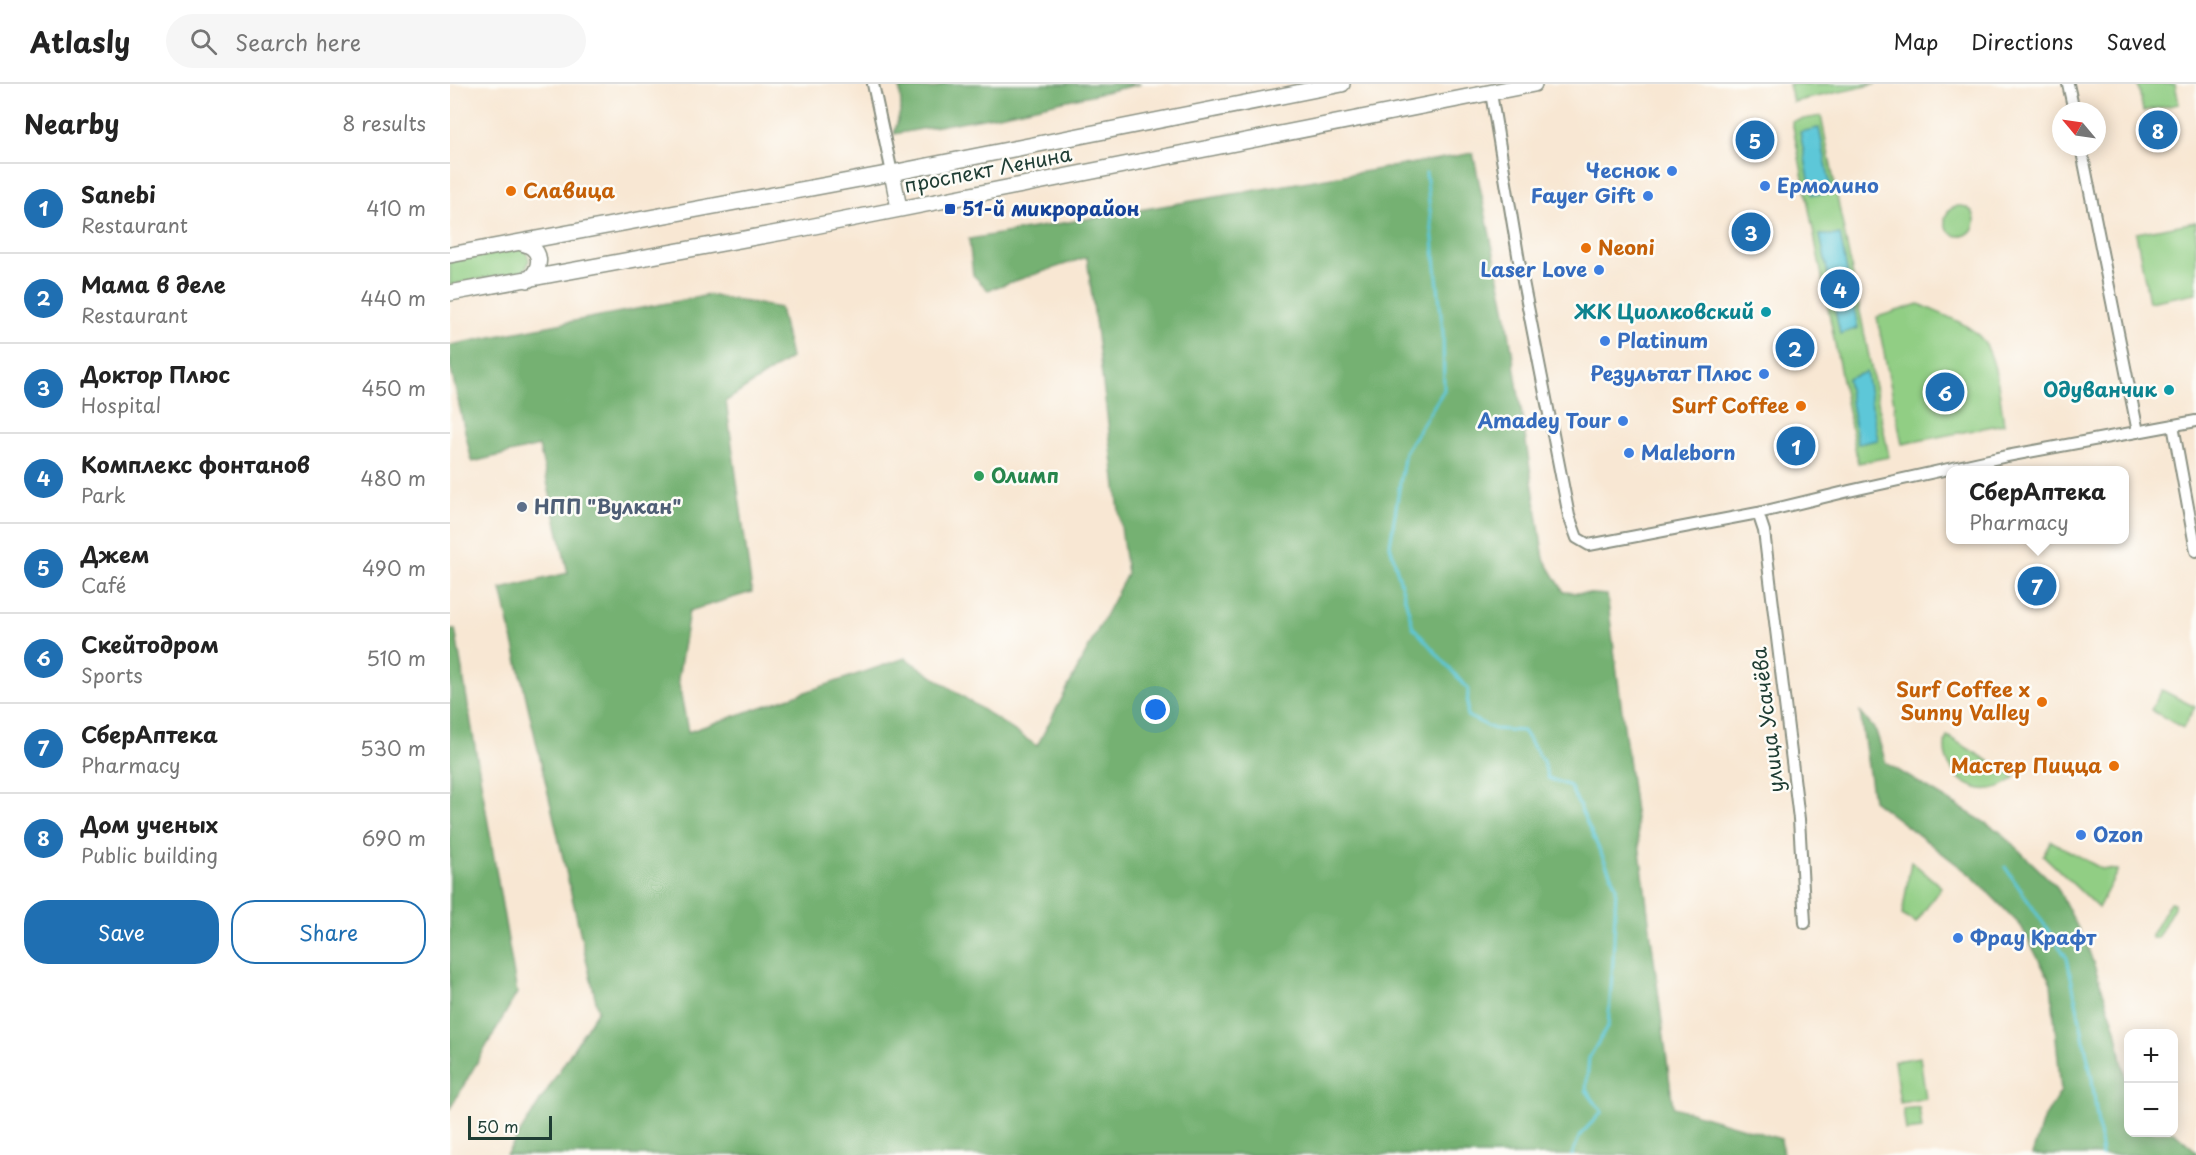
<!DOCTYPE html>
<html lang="en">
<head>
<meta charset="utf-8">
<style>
  :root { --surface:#fff; --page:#f6f6f6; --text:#222; --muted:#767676; --line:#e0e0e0; --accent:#1f6fb2 }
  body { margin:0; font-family:"Playpen Sans",sans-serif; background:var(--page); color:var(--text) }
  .controls { position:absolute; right:18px; bottom:18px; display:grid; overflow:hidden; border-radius:12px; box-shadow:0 3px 15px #0003 }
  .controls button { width:54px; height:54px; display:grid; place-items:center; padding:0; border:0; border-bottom:2px solid var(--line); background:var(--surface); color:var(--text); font:30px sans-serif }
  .compass { position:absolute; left:1602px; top:18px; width:54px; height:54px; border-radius:50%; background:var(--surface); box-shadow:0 3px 15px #0003; rotate:299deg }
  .scale { position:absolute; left:18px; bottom:15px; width:84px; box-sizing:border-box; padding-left:6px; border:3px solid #1f3d34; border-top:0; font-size:16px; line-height:21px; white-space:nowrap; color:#1f3d34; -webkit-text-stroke:4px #fdfcf7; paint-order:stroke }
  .you { position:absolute; left:706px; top:626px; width:21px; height:21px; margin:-15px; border:4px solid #fff; border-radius:50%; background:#1a73e8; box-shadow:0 0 0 9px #1a73e833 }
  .badge { display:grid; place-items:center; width:39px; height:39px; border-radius:50%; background:var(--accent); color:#fff; font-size:20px; font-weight:700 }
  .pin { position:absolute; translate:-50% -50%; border:3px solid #fff; box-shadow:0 2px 6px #0006 }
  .popup { position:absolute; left:1496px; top:382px; width:183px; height:78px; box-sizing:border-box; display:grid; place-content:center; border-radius:12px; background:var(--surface); filter:drop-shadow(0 2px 4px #0005); font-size:20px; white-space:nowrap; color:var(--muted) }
  .popup b { font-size:22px; color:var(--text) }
  .popup::after { content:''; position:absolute; left:50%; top:100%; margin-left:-12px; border:12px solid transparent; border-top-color:var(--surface) }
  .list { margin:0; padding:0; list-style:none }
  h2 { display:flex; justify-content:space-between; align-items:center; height:78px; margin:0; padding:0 24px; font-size:26px }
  h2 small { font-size:20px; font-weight:400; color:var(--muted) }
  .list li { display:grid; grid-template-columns:39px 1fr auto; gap:18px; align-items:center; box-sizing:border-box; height:90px; padding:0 24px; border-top:2px solid var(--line) }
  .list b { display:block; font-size:22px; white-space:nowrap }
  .list p { margin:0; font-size:20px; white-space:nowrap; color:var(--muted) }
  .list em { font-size:20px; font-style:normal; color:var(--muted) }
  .actions { display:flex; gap:12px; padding:18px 24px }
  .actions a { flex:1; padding:14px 0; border:2px solid var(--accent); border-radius:24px; text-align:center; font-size:21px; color:var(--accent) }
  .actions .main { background:var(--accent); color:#fff }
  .icon { flex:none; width:33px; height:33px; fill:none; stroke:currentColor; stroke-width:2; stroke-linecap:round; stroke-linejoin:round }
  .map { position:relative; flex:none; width:1746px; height:1071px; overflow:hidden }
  header { display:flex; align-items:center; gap:36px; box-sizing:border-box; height:84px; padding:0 30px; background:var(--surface); border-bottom:2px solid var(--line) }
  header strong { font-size:28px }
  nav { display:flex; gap:33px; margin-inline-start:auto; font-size:21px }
  .search { width:420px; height:54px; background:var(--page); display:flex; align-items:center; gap:15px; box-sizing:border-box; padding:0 21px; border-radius:33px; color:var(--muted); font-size:22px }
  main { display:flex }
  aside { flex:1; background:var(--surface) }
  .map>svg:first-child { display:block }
  .green { fill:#91ce84; stroke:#58865c; stroke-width:1.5 }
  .forest { fill:#74b172; stroke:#4a7753; stroke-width:1.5 }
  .water { fill:#5dc7d8; stroke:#3e8286; stroke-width:1.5 }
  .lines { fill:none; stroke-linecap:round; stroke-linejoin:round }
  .stream { stroke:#5dc7d8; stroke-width:3 }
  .minor-casing { stroke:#8c9284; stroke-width:14 }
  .secondary-casing { stroke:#8c9284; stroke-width:18 }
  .minor { stroke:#fff; stroke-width:10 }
  .secondary { stroke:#fff; stroke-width:15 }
  .shop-dot { fill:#3f7fe0; stroke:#fdfcf7; stroke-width:2 }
  .food-dot { fill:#e8710a; stroke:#fdfcf7; stroke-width:2 }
  .transit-dot { fill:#1a4fb4; stroke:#fdfcf7; stroke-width:2 }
  .culture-dot { fill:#0f9aa8; stroke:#fdfcf7; stroke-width:2 }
  .leisure-dot { fill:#2e9e5b; stroke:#fdfcf7; stroke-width:2 }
  .service-dot { fill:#5c6f8a; stroke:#fdfcf7; stroke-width:2 }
  .labels { text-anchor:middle; stroke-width:5; stroke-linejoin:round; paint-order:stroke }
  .street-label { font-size:20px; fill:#1f3d34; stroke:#fdfcf7 }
  .shop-label { font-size:20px; font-weight:bold; fill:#366cbe; stroke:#fdfcf7; text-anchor:end }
  .food-label { font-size:20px; font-weight:bold; fill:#c56008; stroke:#fdfcf7; text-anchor:end }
  .transit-label { font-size:20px; font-weight:bold; fill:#164399; stroke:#fdfcf7; text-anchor:start }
  .culture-label { font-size:20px; font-weight:bold; fill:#0d838f; stroke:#fdfcf7; text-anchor:end }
  .leisure-label { font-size:20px; font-weight:bold; fill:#27864d; stroke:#fdfcf7; text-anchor:start }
  .service-label { font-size:20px; font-weight:bold; fill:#4e5e75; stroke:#fdfcf7; text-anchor:start }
</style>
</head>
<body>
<header>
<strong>Atlasly</strong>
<div class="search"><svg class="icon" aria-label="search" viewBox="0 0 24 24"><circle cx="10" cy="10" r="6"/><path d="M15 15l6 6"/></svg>Search here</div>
<nav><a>Map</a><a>Directions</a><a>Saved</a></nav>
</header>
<main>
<aside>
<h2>Nearby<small>8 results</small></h2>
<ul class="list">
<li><span class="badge">1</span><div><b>Sanebi</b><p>Restaurant</p></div><em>410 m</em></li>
<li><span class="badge">2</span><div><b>Мама в деле</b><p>Restaurant</p></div><em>440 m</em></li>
<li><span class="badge">3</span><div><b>Доктор Плюс</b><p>Hospital</p></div><em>450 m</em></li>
<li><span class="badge">4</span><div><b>Комплекс фонтанов</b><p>Park</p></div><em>480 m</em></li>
<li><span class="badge">5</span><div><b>Джем</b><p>Café</p></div><em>490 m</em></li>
<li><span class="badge">6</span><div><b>Скейтодром</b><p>Sports</p></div><em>510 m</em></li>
<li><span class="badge">7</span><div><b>СберАптека</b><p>Pharmacy</p></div><em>530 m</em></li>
<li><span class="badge">8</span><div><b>Дом ученых</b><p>Public building</p></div><em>690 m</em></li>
</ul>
<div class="actions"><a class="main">Save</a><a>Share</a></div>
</aside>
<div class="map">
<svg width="1746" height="1071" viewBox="0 0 1746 1071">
  <rect width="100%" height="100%" fill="#fdfcf7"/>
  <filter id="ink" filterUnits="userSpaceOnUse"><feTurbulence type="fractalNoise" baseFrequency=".0167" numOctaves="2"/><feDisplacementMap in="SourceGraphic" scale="12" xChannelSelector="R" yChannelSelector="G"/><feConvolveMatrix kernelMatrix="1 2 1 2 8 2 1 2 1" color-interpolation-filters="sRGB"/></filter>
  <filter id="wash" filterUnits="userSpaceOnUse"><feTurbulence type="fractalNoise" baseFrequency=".008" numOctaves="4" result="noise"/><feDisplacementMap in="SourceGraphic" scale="24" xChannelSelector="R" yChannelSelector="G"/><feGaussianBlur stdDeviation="1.35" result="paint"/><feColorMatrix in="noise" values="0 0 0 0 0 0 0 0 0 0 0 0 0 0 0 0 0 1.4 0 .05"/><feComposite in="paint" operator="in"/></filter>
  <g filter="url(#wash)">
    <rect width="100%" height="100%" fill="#f8e7d3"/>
    <path class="green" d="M1339 0H1426L1343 18Z
      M1688 0H1725L1729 20 1693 27Z
      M1371 32 1439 373 1408 379 1342 37Z
      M1495 137a15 15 0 1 1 30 0a15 15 0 1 1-30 0Z
      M1746 138V209L1699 218 1686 149Z
      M69 162C78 169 84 177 73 187L0 201V177Z
      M1469 220C1488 229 1513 237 1528 251 1547 268 1550 315 1554 340L1452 360 1427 233Z
      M1712 606 1745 623 1733 644 1701 626Z
      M1497 652 1566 693C1556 701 1544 707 1531 705 1507 701 1489 675 1497 652Z
      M1601 757 1652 785 1668 786 1648 824 1593 771Z
      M1461 777 1491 803 1466 839 1452 831Z
      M1720 818 1724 819V823L1707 854H1702L1701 851Z
      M1470 973 1476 1015 1450 1019 1444 977Z
      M1469 1023 1472 1045 1456 1047 1453 1025Z"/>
    <path class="forest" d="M493 0H691L549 31 444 50 451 24 450 4H486Z
      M1023 69 1056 228 1094 475 1114 508 1157 511 1223 1023 1331 1055 1333 1071H56L148 926 51 505 118 489 89 362 22 378 0 281V261L259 211 330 224 341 274 276 317 302 508 239 527 228 595 238 648 455 574 587 662 677 490 637 173 538 206 523 191 519 155Z
      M5 545 67 909 0 1025V546Z
      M1410 628 1426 647 1436 679 1549 747 1607 803 1638 864 1666 945 1678 1008V1048H1724L1746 1067V1071H1582L1593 1036 1611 1007 1601 899 1571 842 1522 792 1423 716Z"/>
    <path class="water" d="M1369 44 1382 109 1362 111 1350 48Z
      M1370 151H1390L1408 244 1390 250Z
      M1416 288 1428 356 1408 360 1397 295Z"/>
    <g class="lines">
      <path class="stream" d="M976 89 993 249 994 306 955 368 940 461 963 543 1018 605 1017 632 1044 645 1073 647 1093 677 1098 694 1120 702 1166 802 1163 878 1158 942 1139 974 1136 1006 1152 1028 1130 1051 1122 1071
        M1555 783 1617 874 1642 995 1652 1071"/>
    </g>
  </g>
  <g filter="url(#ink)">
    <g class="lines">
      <g class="minor-casing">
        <path id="minor" d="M423 0 442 89
          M1618 0 1624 27
          M1041 9 1069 177 1119 432 1127 454 1139 461 1308 429 1399 407 1557 372 1746 337
          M1631 63 1688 348
          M1723 341 1746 467
          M1308 429 1314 447 1349 735 1355 839"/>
      </g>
      <g class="secondary-casing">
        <path id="secondary" d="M442 89 449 124
          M71 159C92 163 94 183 78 196
          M0 171 442 89 892 0
          M0 209 344 146 1084 0"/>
      </g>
      <use href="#minor" class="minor"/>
      <use href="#secondary" class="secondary"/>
    </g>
  </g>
  <g class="shop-dot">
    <circle cx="1222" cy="87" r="6"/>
    <circle cx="1315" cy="102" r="6"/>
    <circle cx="1198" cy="112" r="6"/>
    <circle cx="1149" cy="186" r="6"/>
    <circle cx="1155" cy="257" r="6"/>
    <circle cx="1314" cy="290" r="6"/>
    <circle cx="1173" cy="337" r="6"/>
    <circle cx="1179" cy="369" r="6"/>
    <circle cx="1631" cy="751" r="6"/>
    <circle cx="1508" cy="854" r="6"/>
  </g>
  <g class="food-dot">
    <circle cx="61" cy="107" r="6"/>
    <circle cx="1136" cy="164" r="6"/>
    <circle cx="1351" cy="322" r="6"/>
    <circle cx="1592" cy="618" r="6"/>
    <circle cx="1664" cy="682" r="6"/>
  </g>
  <rect class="transit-dot" x="494" y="119" width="12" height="12" rx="3"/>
  <g class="culture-dot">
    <circle cx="1316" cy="228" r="6"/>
    <circle cx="1719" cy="306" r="6"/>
  </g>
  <circle class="leisure-dot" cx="529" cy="392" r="6"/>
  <circle class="service-dot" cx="72" cy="423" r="6"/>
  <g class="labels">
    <g class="street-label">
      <text transform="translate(538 86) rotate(-11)" y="7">проспект Ленина</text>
      <text transform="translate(1318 636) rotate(-97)" y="7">улица Усачёва</text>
    </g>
    <g class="shop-label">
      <text x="1210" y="94">Чеснок</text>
      <text x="1327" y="109" text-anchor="start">Ермолино</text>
      <text x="1186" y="119">Fayer Gift</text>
      <text x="1137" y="193">Laser Love</text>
      <text x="1167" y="264" text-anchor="start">Platinum</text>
      <text x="1302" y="297">Результат Плюс</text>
      <text x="1161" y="344">Amadey Tour</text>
      <text x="1191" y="376" text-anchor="start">Maleborn</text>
      <text x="1643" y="758" text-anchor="start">Ozon</text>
      <text x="1520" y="861" text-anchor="start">Фрау Крафт</text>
    </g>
    <g class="food-label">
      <text x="73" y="114" text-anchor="start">Славица</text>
      <text x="1148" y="171" text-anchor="start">Neoni</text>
      <text x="1339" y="329">Surf Coffee</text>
      <text x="1580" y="613">Surf Coffee x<tspan x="1580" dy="23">Sunny Valley</tspan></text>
      <text x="1652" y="689">Мастер Пицца</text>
    </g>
    <g class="transit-label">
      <text x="512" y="132">51-й микрорайон</text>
    </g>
    <g class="culture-label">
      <text x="1304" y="235">ЖК Циолковский</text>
      <text x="1707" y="313">Одуванчик</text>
    </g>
    <g class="leisure-label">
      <text x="541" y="399">Олимп</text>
    </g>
    <g class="service-label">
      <text x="84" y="430">НПП "Вулкан"</text>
    </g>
  </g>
</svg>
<div class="controls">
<button>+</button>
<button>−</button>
</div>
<svg class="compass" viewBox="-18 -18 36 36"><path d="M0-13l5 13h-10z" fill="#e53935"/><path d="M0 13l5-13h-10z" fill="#767676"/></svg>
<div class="scale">50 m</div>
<div class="you"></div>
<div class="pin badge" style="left:1346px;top:362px">1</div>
<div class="pin badge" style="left:1345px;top:264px">2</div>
<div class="pin badge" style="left:1301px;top:148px">3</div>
<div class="pin badge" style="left:1390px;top:205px">4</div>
<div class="pin badge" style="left:1305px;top:56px">5</div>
<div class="pin badge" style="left:1495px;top:308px">6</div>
<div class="pin badge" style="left:1587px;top:502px">7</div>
<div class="popup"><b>СберАптека</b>Pharmacy</div>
<div class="pin badge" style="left:1708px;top:46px">8</div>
</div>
</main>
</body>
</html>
